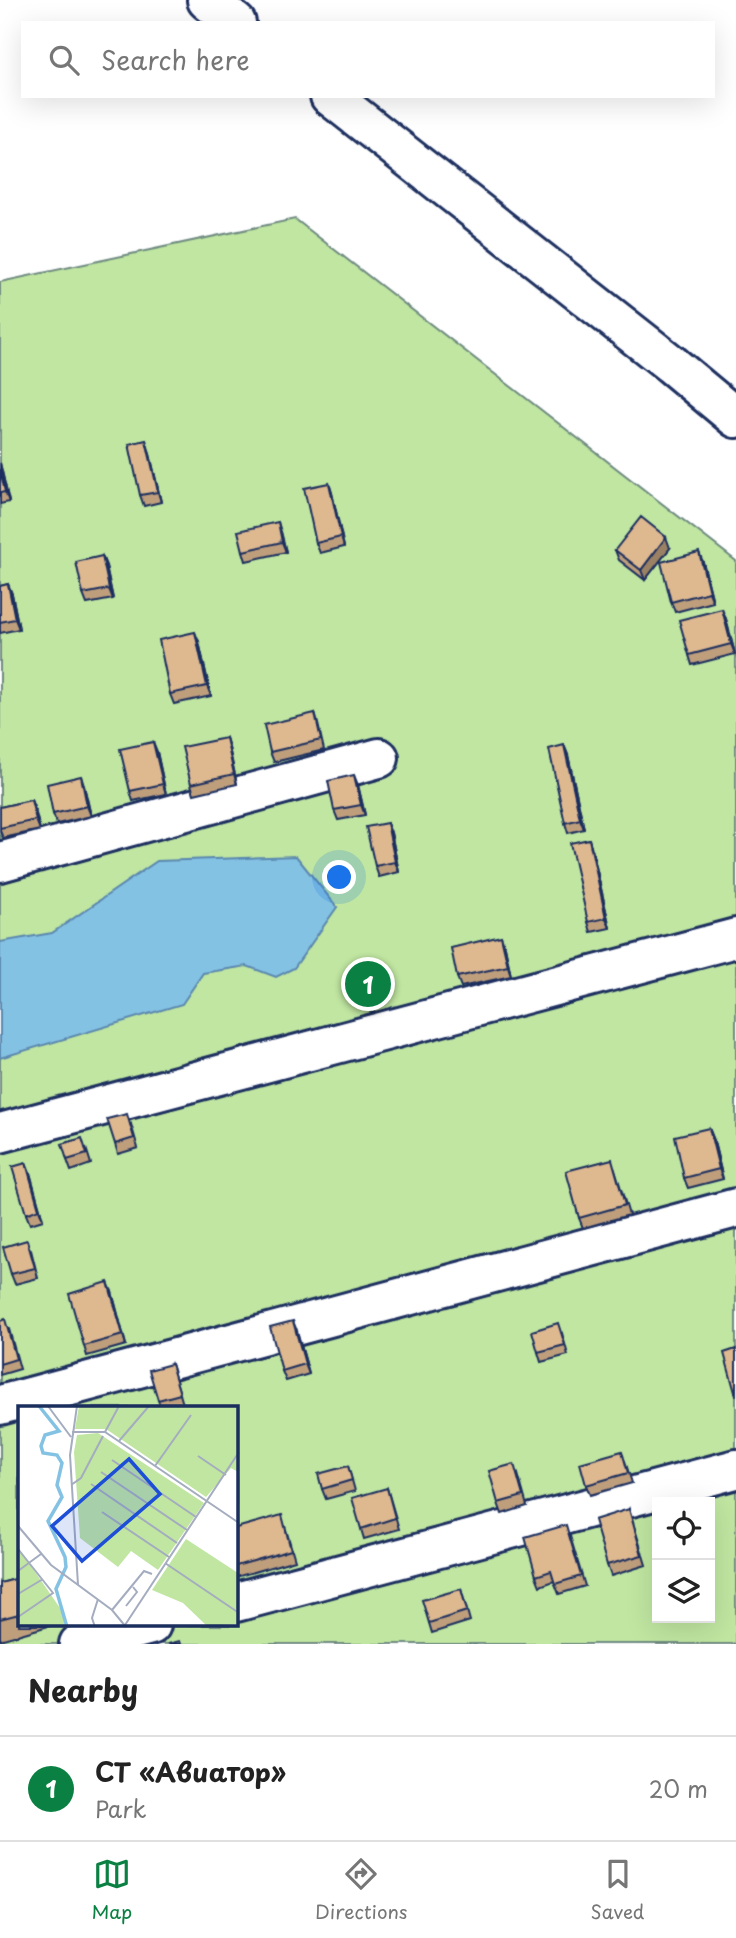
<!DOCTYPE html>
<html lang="en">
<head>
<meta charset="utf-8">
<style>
  :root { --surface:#fff; --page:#f2f2f2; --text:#222; --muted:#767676; --line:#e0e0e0; --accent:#0b8043 }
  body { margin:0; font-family:"Playpen Sans",sans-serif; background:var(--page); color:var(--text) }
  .controls { position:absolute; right:21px; bottom:21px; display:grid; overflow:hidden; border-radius:0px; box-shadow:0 7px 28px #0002 }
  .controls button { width:63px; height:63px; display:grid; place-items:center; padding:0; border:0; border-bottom:2px solid var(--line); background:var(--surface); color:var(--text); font:35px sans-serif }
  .you { position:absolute; left:340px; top:878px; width:24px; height:24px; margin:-18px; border:5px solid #fff; border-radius:50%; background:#1a73e8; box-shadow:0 0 0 10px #1a73e833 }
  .badge { display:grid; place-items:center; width:46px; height:46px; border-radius:50%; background:var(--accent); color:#fff; font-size:23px; font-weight:700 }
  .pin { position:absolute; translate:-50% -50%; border:4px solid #fff; box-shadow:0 2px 7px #0006 }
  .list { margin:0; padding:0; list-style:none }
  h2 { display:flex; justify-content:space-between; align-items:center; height:91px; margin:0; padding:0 28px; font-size:30px }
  h2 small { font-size:23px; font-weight:400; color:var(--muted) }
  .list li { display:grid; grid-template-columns:46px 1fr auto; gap:21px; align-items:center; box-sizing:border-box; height:105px; padding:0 28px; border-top:2px solid var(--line) }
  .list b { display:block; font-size:26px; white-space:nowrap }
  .list p { margin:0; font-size:23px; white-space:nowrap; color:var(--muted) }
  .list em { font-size:23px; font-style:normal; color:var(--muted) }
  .icon { flex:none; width:38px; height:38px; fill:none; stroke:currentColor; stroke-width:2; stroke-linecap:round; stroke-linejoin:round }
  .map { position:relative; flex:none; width:736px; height:1644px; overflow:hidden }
  .search { position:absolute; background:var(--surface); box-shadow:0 7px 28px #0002; left:21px; right:21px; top:21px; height:77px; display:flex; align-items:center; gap:18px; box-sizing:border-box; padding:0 24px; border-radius:0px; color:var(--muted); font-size:26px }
  .sheet { height:196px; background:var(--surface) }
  nav { display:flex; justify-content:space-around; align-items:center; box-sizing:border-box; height:98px; border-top:2px solid var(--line); background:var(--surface); font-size:19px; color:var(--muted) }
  nav a { display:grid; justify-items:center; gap:4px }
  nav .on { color:var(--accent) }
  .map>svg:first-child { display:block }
  .green { fill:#c0e6a1; stroke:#6e8a80; stroke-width:2; fill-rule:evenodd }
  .water { fill:#84c2e4; stroke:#5a87ae; stroke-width:2 }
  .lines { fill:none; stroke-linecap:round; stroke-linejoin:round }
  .minor-casing { stroke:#1b2f5e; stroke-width:44 }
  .minor { stroke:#fff; stroke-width:38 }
  .wall { fill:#bf9e7b; stroke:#1b2f5e; stroke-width:2 }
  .shaded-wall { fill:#9b8164; stroke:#1b2f5e; stroke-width:2 }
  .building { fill:#deb88f; stroke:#1b2f5e; stroke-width:2 }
  .inset-river { fill:none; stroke:#84c2e4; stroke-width:3.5 }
  .inset-road { fill:none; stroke:#a4acbf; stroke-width:2 }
  .view { fill:#1d4ed8; fill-opacity:0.15; stroke:#1d4ed8; stroke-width:3.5 }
  .inset-edge { fill:none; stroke:#1b2f5e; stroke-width:3.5 }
</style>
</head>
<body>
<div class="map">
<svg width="736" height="1644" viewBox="0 0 736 1644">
  <rect width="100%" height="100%" fill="#fff"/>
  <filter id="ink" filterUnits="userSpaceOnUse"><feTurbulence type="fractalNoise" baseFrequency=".0143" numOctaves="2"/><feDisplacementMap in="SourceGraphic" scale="14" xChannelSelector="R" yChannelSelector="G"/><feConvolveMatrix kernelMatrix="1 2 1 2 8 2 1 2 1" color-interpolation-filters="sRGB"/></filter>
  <g filter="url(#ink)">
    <path class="green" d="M295 219 736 561V1644H0V282ZM19 1408H236V1625H19ZM657 1502H710V1618H657Z"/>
    <path class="water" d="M296 856 337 907 294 968 276 977 247 966 203 973 182 1004 0 1058V942L52 933 157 861Z"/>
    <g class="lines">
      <g class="minor-casing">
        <path id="minor" d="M207 0 236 23
          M330 96 671 364 736 418
          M0 862 379 758
          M0 1133 736 938
          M0 1405 736 1208
          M236 1602 736 1469
          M79 1644 151 1625"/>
      </g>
      <use href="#minor" class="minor"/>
    </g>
    <path class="wall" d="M149 450 161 502 144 506 140 495Z
      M0 463 9 502 0 504Z
      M329 483 332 493 344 547 320 553 316 543Z
      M281 532 286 552 246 561 243 551Z
      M670 548 645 580 619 560 615 550Z
      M102 556 106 566 113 599 87 604 83 594Z
      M703 562 713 602 675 612 671 602Z
      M8 584 12 594 19 629 0 633V586Z
      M726 619 735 654 692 665 689 655Z
      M199 642 211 696 174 704 170 694Z
      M315 713 318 724 324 750 274 762 270 752Z
      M226 738 229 748 237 784 194 794 191 784Z
      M153 742 157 752 166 794 133 801 130 791Z
      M564 745 568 755 584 829 568 833 565 823Z
      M358 785 365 815 338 820 334 810Z
      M84 786 91 816 57 824 53 814Z
      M31 800 35 810 40 830 3 838 0 831V807Z
      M391 833 399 872 379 877 375 866Z
      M592 849 610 928 591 932 588 922Z
      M505 947 511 976 461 987 457 977Z
      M131 1124 138 1148 118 1154 115 1144Z
      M709 1128 713 1138 723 1179 688 1188 684 1178Z
      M86 1148 91 1164 71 1171 67 1160Z
      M615 1169 629 1215 583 1228 579 1218Z
      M30 1173 43 1220 30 1224 26 1214Z
      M31 1250 38 1278 15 1284 11 1274Z
      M112 1292 126 1345 87 1356 84 1346Z
      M0 1321 9 1329 20 1369 0 1375Z
      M297 1331 309 1374 286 1381 282 1371Z
      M562 1333 568 1355 541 1362 538 1352Z
      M171 1364 183 1404 169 1408H161L158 1400Z
      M625 1461 632 1483 590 1495 586 1485Z
      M348 1466 355 1491 326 1499 322 1489Z
      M518 1474 527 1506 502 1514 498 1503Z
      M387 1488 399 1529 364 1539 361 1529Z
      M629 1509 646 1565 611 1576 607 1565Z
      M285 1526 295 1560 236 1577V1528Z
      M570 1536 585 1586 559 1594 554 1581 540 1586 536 1576Z
      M19 1578V1625H52L0 1640V1583Z
      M461 1589 470 1621 432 1633 429 1623Z"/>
    <path class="shaded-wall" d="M146 440 149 450 161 502 158 492Z
      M0 463 9 502 5 492 0 469Z
      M329 483 332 493 344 547 341 537Z
      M278 522 281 532 286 552 282 542Z
      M666 537 670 548 645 580 641 570Z
      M699 552 703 562 713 602 709 592Z
      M102 556 106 566 113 599 109 589Z
      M8 584 12 594 19 629 15 619Z
      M722 609 726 619 735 654 731 644Z
      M195 632 199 642 211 696 207 686Z
      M226 738 229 748 237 784 234 774Z
      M153 742 157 752 166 794 163 784Z
      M564 745 568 755 584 829 580 819Z
      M354 775 358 785 365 815 361 805Z
      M81 776 84 786 91 816 87 806Z
      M31 800 35 810 40 830 36 820Z
      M387 823 391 833 399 872 395 862Z
      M589 839 592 849 610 928 606 918Z
      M501 936 505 947 511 976 508 966Z
      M709 1128 713 1138 723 1179 719 1169Z
      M26 1163 30 1173 43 1220 39 1209Z
      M108 1282 112 1292 126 1345 123 1335Z
      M293 1321 297 1331 309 1374 305 1364Z"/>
    <path class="building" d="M146 440 158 492 140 495 129 444Z
      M0 469 5 492 0 493Z
      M329 483 341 537 316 543 304 488Z
      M641 517 666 537 641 570 615 550Z
      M278 522 282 542 243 551 238 531Z
      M699 552 709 592 671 602 661 562Z
      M102 556 109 589 83 594 76 562Z
      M8 584 15 619 0 622V586Z
      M722 609 731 644 689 655 679 620Z
      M195 632 207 686 170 694 159 640Z
      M315 713 321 740 270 752 264 725Z
      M226 738 234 774 191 784 182 747Z
      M153 742 163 784 130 791 120 749Z
      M564 745 580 819 565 823 549 749Z
      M354 775 361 805 334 810 328 781Z
      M81 776 87 806 53 814 47 784Z
      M31 800 36 820 0 828V807Z
      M387 823 395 862 375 866 366 827Z
      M589 839 606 918 588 922 570 843Z
      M501 936 508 966 457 977 451 948Z
      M127 1114 134 1138 115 1144 107 1119Z
      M709 1128 719 1169 684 1178 675 1136Z
      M82 1138 87 1154 67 1160 62 1144Z
      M612 1159 625 1205 579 1218 566 1171Z
      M26 1163 39 1209 26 1214 12 1167Z
      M27 1240 35 1268 11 1274 3 1247Z
      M108 1282 123 1335 84 1346 69 1294Z
      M5 1319 16 1359 0 1364V1321Z
      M293 1321 305 1364 282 1371 270 1327Z
      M558 1323 565 1345 538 1352 532 1331Z
      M736 1349V1396L724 1353Z
      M171 1364 180 1394 158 1400 149 1370Z
      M622 1451 628 1473 586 1485 580 1463Z
      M514 1464 523 1496 498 1503 489 1471Z
      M348 1466 352 1480 322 1489 318 1474Z
      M387 1488 395 1518 361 1529 352 1498Z
      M629 1509 642 1555 607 1565 594 1520Z
      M282 1515 291 1550 236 1566V1528Z
      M566 1525 581 1576 555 1584 551 1571 536 1576 525 1537Z
      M19 1578V1614L0 1619V1583Z
      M461 1589 467 1611 429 1623 422 1600Z
      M180 1641 181 1644H168Z"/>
  </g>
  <g transform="translate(18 1406)">
    <rect width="220" height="220" fill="#fff"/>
    <path d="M61 0H220V66L213 62 188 91 88 23H57ZM80 27 186 97 140 164 113 145 100 161 62 132 56 46 59 29ZM168 133 220 167V218L189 220 165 197 134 184ZM0 141 44 205 47 220H0Z" fill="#c0e6a1"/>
    <path class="inset-river" d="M21 0 41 25 27 29 23 40 25 47 39 49 44 57 39 79 44 91 30 115 47 151 48 161 38 183 49 221"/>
    <path class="inset-road" d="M30 0 53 31M59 0 52 49 60 179M54 26H87L221 117M87 26 101 0M101 35 131 0M180 50 208 69M94 54 178 111M137 60 173 9M83 66 169 124M73 78 159 137M53 79 63 72 85 30M84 106 151 151M0 120 33 159 94 204 108 221M0 143 35 187 0 211M147 157 221 207M0 165 23 148M0 188 25 173M108 200 119 186 115 181M94 204 126 165 134 168M107 219 221 46M77 221 74 212 80 193"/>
    <path class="view" d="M111 53 142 88 64 155 34 120Z"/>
    <rect width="220" height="220" class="inset-edge"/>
  </g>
</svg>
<div class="controls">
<button><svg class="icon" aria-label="locate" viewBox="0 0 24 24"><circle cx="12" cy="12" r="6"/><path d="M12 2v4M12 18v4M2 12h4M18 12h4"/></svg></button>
<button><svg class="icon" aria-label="layers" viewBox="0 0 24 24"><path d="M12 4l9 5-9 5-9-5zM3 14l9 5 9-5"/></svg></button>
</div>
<div class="you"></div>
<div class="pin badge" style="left:368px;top:984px">1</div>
<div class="search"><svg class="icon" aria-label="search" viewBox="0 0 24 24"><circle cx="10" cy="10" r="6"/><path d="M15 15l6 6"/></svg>Search here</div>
</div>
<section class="sheet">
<h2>Nearby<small></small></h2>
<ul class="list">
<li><span class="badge">1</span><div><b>СТ «Авиатор»</b><p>Park</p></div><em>20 m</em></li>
</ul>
</section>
<nav>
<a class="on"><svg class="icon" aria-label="map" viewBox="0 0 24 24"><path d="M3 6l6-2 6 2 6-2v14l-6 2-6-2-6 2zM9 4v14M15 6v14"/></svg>Map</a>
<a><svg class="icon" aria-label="directions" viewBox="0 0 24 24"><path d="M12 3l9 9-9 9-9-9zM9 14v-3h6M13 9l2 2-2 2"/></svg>Directions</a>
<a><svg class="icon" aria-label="saved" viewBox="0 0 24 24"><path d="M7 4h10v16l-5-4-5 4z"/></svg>Saved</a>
</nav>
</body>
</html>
